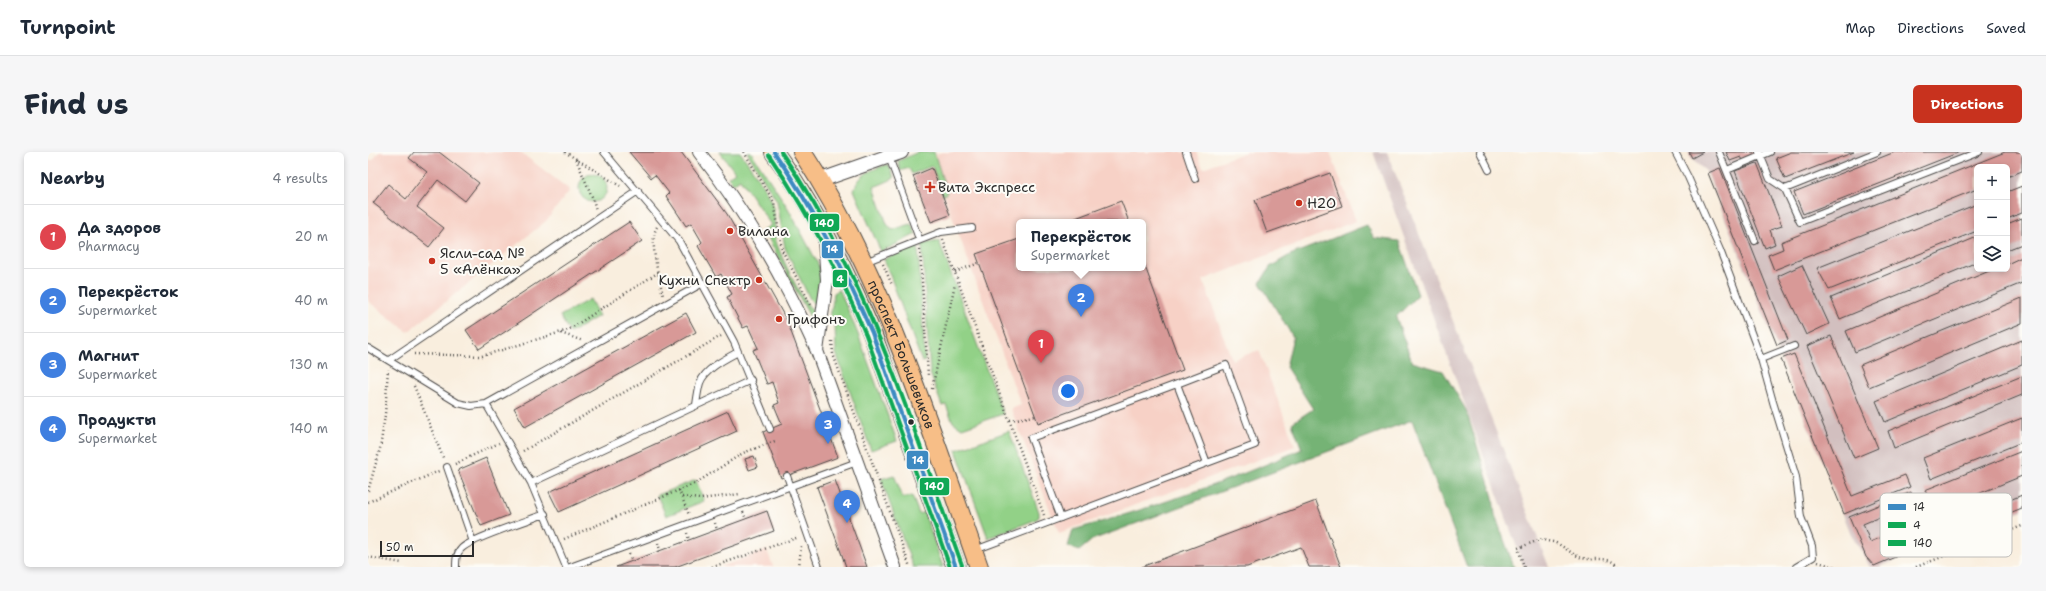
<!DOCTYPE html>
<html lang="en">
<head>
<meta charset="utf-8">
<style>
  :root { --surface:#fff; --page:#f6f6f7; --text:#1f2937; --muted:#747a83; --line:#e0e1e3; --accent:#c8321e }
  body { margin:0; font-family:"Shantell Sans",sans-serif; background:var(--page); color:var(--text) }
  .controls { position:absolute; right:12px; top:12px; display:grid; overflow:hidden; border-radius:6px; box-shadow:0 2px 6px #0003 }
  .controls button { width:36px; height:36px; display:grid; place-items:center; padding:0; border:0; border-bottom:1px solid var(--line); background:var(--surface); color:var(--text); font:20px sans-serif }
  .scale { position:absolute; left:12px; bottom:10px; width:94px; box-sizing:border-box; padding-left:4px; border:2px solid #2b2b2b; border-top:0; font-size:11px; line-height:14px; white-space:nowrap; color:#2b2b2b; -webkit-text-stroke:3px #fdfcf7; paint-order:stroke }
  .you { position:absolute; left:700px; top:239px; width:14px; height:14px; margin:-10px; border:3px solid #fff; border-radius:50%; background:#1a73e8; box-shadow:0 0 0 6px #1a73e833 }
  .badge { display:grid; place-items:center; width:26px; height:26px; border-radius:50%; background:var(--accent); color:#fff; font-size:13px; font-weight:700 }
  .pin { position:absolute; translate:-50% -33px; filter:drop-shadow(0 1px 2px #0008) }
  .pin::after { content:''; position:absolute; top:21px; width:14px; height:12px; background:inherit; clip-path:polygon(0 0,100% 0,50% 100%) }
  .popup { position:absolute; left:648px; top:67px; width:130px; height:52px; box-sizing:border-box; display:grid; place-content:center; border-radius:6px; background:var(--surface); filter:drop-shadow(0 1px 3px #0005); font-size:13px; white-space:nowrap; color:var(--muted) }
  .popup b { font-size:15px; color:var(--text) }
  .popup::after { content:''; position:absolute; left:50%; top:100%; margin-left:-8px; border:8px solid transparent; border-top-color:var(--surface) }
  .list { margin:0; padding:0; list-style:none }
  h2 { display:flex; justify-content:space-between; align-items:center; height:52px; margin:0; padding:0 16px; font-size:17px }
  h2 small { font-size:13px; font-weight:400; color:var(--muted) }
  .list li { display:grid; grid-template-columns:26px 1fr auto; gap:12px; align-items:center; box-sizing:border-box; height:64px; padding:0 16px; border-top:1px solid var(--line) }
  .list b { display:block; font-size:15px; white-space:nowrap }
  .list p { margin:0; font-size:13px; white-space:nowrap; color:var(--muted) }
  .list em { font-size:13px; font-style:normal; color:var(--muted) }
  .icon { flex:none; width:22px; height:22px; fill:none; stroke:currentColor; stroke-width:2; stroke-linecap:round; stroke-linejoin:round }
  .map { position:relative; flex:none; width:1654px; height:415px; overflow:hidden; border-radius:6px }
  header { display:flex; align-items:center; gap:24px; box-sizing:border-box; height:56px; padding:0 20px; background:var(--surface); border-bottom:1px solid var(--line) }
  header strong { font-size:19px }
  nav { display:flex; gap:22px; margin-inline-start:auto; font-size:14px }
  .intro { display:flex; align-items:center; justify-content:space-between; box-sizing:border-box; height:96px; padding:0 24px }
  h1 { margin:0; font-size:28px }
  .button { padding:10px 18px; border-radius:6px; background:var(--accent); color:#fff; font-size:14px; font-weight:700 }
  main { display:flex; gap:24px; padding:0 24px }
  aside { flex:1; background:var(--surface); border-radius:6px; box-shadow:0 2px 6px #0003 }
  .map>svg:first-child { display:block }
  .built { fill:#f7d1c6; fill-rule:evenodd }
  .industrial { fill:#d2bfbf; fill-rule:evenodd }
  .green { fill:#92d187; stroke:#5e7e59 }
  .forest { fill:#75b374; stroke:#506f50 }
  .building { fill:#d89997 }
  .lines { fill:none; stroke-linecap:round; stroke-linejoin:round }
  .service-casing { stroke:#4a4846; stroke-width:8 }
  .minor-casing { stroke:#4a4846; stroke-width:14 }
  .tertiary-casing { stroke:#4a4846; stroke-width:16 }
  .primary-casing { stroke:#4a4846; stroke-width:20 }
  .path { stroke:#4a4846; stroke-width:2.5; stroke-dasharray:1 3; stroke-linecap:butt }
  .service { stroke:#fff; stroke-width:6 }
  .minor { stroke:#fff; stroke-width:12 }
  .tertiary { stroke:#fff; stroke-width:14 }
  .primary { stroke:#f7be87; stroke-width:18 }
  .bus-1-casing { stroke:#fdfcf7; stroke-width:7 }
  .bus-2-casing { stroke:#fdfcf7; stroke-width:7 }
  .bus-3-casing { stroke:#fdfcf7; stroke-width:7 }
  .bus-1 { stroke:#3d8ac2; stroke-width:4 }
  .bus-2 { stroke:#10a855; stroke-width:4 }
  .bus-3 { stroke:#10a855; stroke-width:4 }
  .poi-dot { fill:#c8321e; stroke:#fdfcf7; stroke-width:1.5 }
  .bus-dot { fill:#2b2b2b; stroke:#fdfcf7; stroke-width:1.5 }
  .labels { text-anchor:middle; stroke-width:4; stroke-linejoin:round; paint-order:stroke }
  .poi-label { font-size:14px; fill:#2b2b2b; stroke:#fdfcf7; text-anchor:start }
  .street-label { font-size:14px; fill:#2b2b2b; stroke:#fdfcf7 }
  .key { fill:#fdfcf7; stroke:#bebdba; stroke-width:1 }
  .key-label { font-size:11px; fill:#2b2b2b }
  .line-badge { stroke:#fdfcf7; stroke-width:1.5 }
  .badge-label { font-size:11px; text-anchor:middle; font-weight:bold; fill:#fff }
</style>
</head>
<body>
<header>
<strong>Turnpoint</strong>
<nav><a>Map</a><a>Directions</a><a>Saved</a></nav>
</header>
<div class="intro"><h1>Find us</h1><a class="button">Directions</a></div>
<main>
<aside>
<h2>Nearby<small>4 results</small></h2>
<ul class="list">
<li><span class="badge" style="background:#e0444e">1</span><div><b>Да здоров</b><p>Pharmacy</p></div><em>20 m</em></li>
<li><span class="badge" style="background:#3f7fe0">2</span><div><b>Перекрёсток</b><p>Supermarket</p></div><em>40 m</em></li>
<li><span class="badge" style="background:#3f7fe0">3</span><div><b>Магнит</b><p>Supermarket</p></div><em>130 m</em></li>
<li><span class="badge" style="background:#3f7fe0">4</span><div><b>Продукты</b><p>Supermarket</p></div><em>140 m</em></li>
</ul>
</aside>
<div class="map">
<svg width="1654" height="415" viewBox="0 0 1654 415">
  <rect width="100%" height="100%" fill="#fdfcf7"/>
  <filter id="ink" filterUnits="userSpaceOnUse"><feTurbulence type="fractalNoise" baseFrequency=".025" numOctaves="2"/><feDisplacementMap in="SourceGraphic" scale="8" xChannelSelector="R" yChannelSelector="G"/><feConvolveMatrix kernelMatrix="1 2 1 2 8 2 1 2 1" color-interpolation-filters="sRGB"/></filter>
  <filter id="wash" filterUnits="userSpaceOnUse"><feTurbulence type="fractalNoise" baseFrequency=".012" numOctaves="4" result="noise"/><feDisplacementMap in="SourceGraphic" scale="16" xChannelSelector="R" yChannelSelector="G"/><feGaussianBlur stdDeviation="0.9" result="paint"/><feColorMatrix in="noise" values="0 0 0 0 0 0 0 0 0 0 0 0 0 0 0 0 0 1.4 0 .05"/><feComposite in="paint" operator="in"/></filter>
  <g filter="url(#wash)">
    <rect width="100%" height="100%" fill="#f9eede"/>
    <path class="built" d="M11 0H152L202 38 178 69 40 180 0 149V8H5Z
      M574 0H828L835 16 878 0H962L988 69 835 128 864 208 891 198 927 294 691 381 643 257 653 253 562 4ZM651 70H775V116H651Z
      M399 398 405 415H352Z"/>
    <path class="industrial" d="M1005 0H1019L1181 415H1156Z
      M1320 0H1654V358L1511 415H1502L1483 382 1338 19 1323 7ZM1609 15H1639V117H1609Z"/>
    <path class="green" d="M352 0H372C383 15 397 34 404 52 408 64 406 77 408 89 412 103 437 156 449 163L447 169 443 167 396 78 403 73 372 27 365 32 360 25 367 20Z
      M379 0H383L420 56 450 112 453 127 450 157 442 147 417 96 409 49Z
      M550 0H566L579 41 575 44 564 14 544 22 541 16 532 19 530 9Z
      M518 13 521 14 526 25 525 27 506 35 519 72 524 78 543 72 548 82 513 100 486 38C491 22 503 18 518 13Z
      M211 36a14 14 0 1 1 28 0a14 14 0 1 1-28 0Z
      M571 89 635 262 594 276 585 270 578 253 574 254 562 221 554 92Z
      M550 94 557 209 554 210 516 107Z
      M470 138 472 139 490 182 529 289 503 298 468 201 467 173 462 167 466 141Z
      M222 147 231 164 202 181 192 164Z
      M641 279 671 360V365L667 368 620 386 588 298Z
      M526 323 535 346 544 344 551 362 556 360 575 415H545L513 327Z
      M328 328 336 349 298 364 289 343Z"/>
    <path class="forest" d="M999 73 1006 86 1031 89 1050 143 1028 165 1044 210 1075 219 1098 258 1125 345 1127 363 1146 415H1099L1044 268 724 388 711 399 700 394 705 378C783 356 860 330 934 297L924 271 945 257 918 215 925 185 892 131 902 115 922 103Z"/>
    <g id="blocks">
      <path class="building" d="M46 0H71L111 31 97 49 70 28 49 55 76 76 61 95 5 51 20 32 38 47 59 20 41 6Z
        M261 0H313L359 62 419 169 470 305 413 326 395 280 414 272 406 253 411 251 404 230 399 232 385 198 390 196 380 174 375 176 359 145 364 142 353 122 348 125 330 94 334 90 323 71 318 74 298 44 301 41 287 23 283 26Z
        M1321 0H1335L1324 6Z
        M1358 0H1385L1387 3 1375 8 1373 5 1362 9Z
        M1423 0H1486L1417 27 1408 6Z
        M1527 0H1592L1435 62 1426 40Z
        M1637 0H1654V19L1639 25V15H1609V37L1406 118 1400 103 1415 97 1413 90Z
        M1389 11 1414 74 1402 78 1407 92 1397 96 1367 19Z
        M564 16 582 63 563 70 545 24Z
        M1352 16 1420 188 1409 193 1340 21Z
        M962 21 974 54 899 81 887 48Z
        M1654 34V61L1639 67V40Z
        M753 49 761 70H697Z
        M1609 52V79L1461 138 1449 116Z
        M1654 66V92L1639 98V72Z
        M261 70 274 89 111 197 98 178Z
        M1609 85V110L1472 167 1463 146Z
        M651 87V116H775V109L815 218 670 271 608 102Z
        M1654 105V131L1487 200 1478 179 1626 117H1639V112Z
        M1434 113 1461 172 1438 183 1410 124Z
        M1654 146V171L1501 235 1492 213Z
        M318 161 328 180 157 275 146 256Z
        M1463 184 1510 296 1486 306 1439 194Z
        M1654 188V213L1517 270 1508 249Z
        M1426 202 1484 344 1537 323 1542 335 1476 362 1413 207Z
        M1654 224V243L1526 296 1520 279Z
        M360 259 369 279 191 360 181 340Z
        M1654 266V290L1563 327 1555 306Z
        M1654 299V324L1566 360 1557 338Z
        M386 304 390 315 381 318 377 307Z
        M118 306 141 363 113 374 90 318Z
        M467 328 499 415H478L474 403 449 335Z
        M1543 340 1547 350 1495 372 1502 390 1556 368 1565 389 1506 414 1498 405 1481 365Z
        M1654 343V356L1575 388 1571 377Z
        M948 349 973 415H941L933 395 879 415H773Z
        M399 359 406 379 307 415H248Z"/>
    </g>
  </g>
  <g filter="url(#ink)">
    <use href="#blocks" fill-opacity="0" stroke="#4a4846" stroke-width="1"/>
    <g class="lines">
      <g class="service-casing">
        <path id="service" d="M236 0 311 89 366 190 402 277
          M818 0 827 27
          M1112 0 1121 18
          M1307 0 1320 25 1352 98 1393 207 1405 250 1428 325 1433 365 1444 394 1445 405 1428 415
          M1351 0 1387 89
          M1391 0 1402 27 1417 37 1432 70 1611 0
          M521 5 551 87
          M1359 18 1402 0
          M1417 37 1509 0
          M497 110 573 80 604 76
          M0 196 90 251 103 254 118 252 163 331 198 415
          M1393 207 1426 194
          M21 208 270 39
          M809 232 858 213 887 293 839 311
          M118 252 335 131
          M328 253C329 246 330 238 332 231 337 217 357 207 370 200
          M79 315 105 390
          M419 324 451 415
          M163 331 383 228
          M607 398 839 311 809 232 663 286 693 366
          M88 415C88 408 88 402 93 397 101 387 162 368 177 362
          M202 415 489 310"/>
      </g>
      <g class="minor-casing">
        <path id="minor" d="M331 0C379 61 417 128 449 199L527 415
          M449 199 459 128 456 87"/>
      </g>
      <g class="tertiary-casing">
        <path id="tertiary" d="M453 28 533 0"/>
      </g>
      <g class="primary-casing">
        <g id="primary">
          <path d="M406 0C446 55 477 118 504 181L588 415"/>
          <path id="s1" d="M434 0C517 127 561 273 611 415"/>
        </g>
      </g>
      <path class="path" d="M197 0 252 34
        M376 0 406 50 414 98 444 155
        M208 7 225 47 228 58
        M289 75C280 89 292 127 295 144
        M575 88 676 363
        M552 98 560 224
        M515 112 524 133
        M587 120 611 111
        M193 181 215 189
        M464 189 465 202 542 415
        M46 202 114 204 200 178 291 120
        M46 234 76 308
        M564 237 587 132
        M642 268 667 264
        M155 299 353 184
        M87 312 131 291
        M311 338 321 363
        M0 339 12 297 17 263 20 217
        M314 345 332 347 372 342
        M0 350 71 319
        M375 360 378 367
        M347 371 349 378
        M319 381 321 388
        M196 387 328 331 375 301 407 289
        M290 391 292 398
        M261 402 264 409
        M0 405 34 411
        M1450 410 1467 415
        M344 415 431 385
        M431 415 433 394
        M1156 415 1150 396 1174 387C1179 390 1184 389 1188 391 1199 396 1206 405 1219 407 1230 408 1242 404 1250 415
        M1548 415 1654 374"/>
      <use href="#service" class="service"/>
      <use href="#minor" class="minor"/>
      <use href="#tertiary" class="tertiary"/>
      <use href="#primary" class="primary"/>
      <g class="bus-1-casing">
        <path id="bus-1" d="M406 0C446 57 476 118 504 181L588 415"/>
      </g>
      <g class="bus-2-casing">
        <path id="bus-2" d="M401 3C440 60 471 120 498 183L582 415"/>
      </g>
      <g class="bus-3-casing">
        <path id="bus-3" d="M413 0C500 125 543 271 594 413"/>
      </g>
      <use href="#bus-1" class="bus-1"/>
      <use href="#bus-2" class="bus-2"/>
      <use href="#bus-3" class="bus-3"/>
    </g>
  </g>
  <g class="poi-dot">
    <path d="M560 29h4v4h4v4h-4v4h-4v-4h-4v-4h4z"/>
    <circle cx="931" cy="51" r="4"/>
    <circle cx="362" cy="79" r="4"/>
    <circle cx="64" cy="109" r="4"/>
    <circle cx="391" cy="128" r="4"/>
    <circle cx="411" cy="167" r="4"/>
  </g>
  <circle class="bus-dot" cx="543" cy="270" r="3.5"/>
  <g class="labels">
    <g class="poi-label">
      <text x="570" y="40">Вита Экспресс</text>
      <text x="939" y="56">H2O</text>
      <text x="370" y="84">Вилана</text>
      <text x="72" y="106">Ясли-сад №<tspan x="72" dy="16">5 «Алёнка»</tspan></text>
      <text x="383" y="133" text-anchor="end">Кухни Спектр</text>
      <text x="419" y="172">Грифонъ</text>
    </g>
    <g class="street-label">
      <text dy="5" stroke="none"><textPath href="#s1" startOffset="226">проспект Большевиков</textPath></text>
    </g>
  </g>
  <rect x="1512" y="341" width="132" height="64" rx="6" class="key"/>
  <rect x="1520" y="352" width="18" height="6" fill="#3d8ac2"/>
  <rect x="1520" y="370" width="18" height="6" fill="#10a855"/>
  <rect x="1520" y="388" width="18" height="6" fill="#10a855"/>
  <g class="key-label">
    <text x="1545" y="359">14</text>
    <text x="1545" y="377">4</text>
    <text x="1545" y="395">140</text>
  </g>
  <g class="line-badge">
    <rect x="441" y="61" width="31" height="19" rx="4" fill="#10a855"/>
    <rect x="453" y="88" width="23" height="19" rx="4" fill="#3d8ac2"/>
    <rect x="464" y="117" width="16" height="19" rx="4" fill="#10a855"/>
    <rect x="538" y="298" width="23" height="20" rx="4" fill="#3d8ac2"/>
    <rect x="551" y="325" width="31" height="19" rx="4" fill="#10a855"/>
  </g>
  <g class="badge-label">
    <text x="456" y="75">140</text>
    <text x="464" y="101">14</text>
    <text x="472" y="131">4</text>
    <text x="550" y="312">14</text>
    <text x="566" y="338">140</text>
  </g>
</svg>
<div class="controls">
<button>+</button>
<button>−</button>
<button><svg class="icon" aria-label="layers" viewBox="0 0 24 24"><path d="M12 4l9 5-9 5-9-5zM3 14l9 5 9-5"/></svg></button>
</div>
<div class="scale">50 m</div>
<div class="you"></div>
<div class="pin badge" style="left:673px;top:211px;background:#e0444e">1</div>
<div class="pin badge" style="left:713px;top:165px;background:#3f7fe0">2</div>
<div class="popup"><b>Перекрёсток</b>Supermarket</div>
<div class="pin badge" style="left:460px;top:292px;background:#3f7fe0">3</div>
<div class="pin badge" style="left:479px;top:371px;background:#3f7fe0">4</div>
</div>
</main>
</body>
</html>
